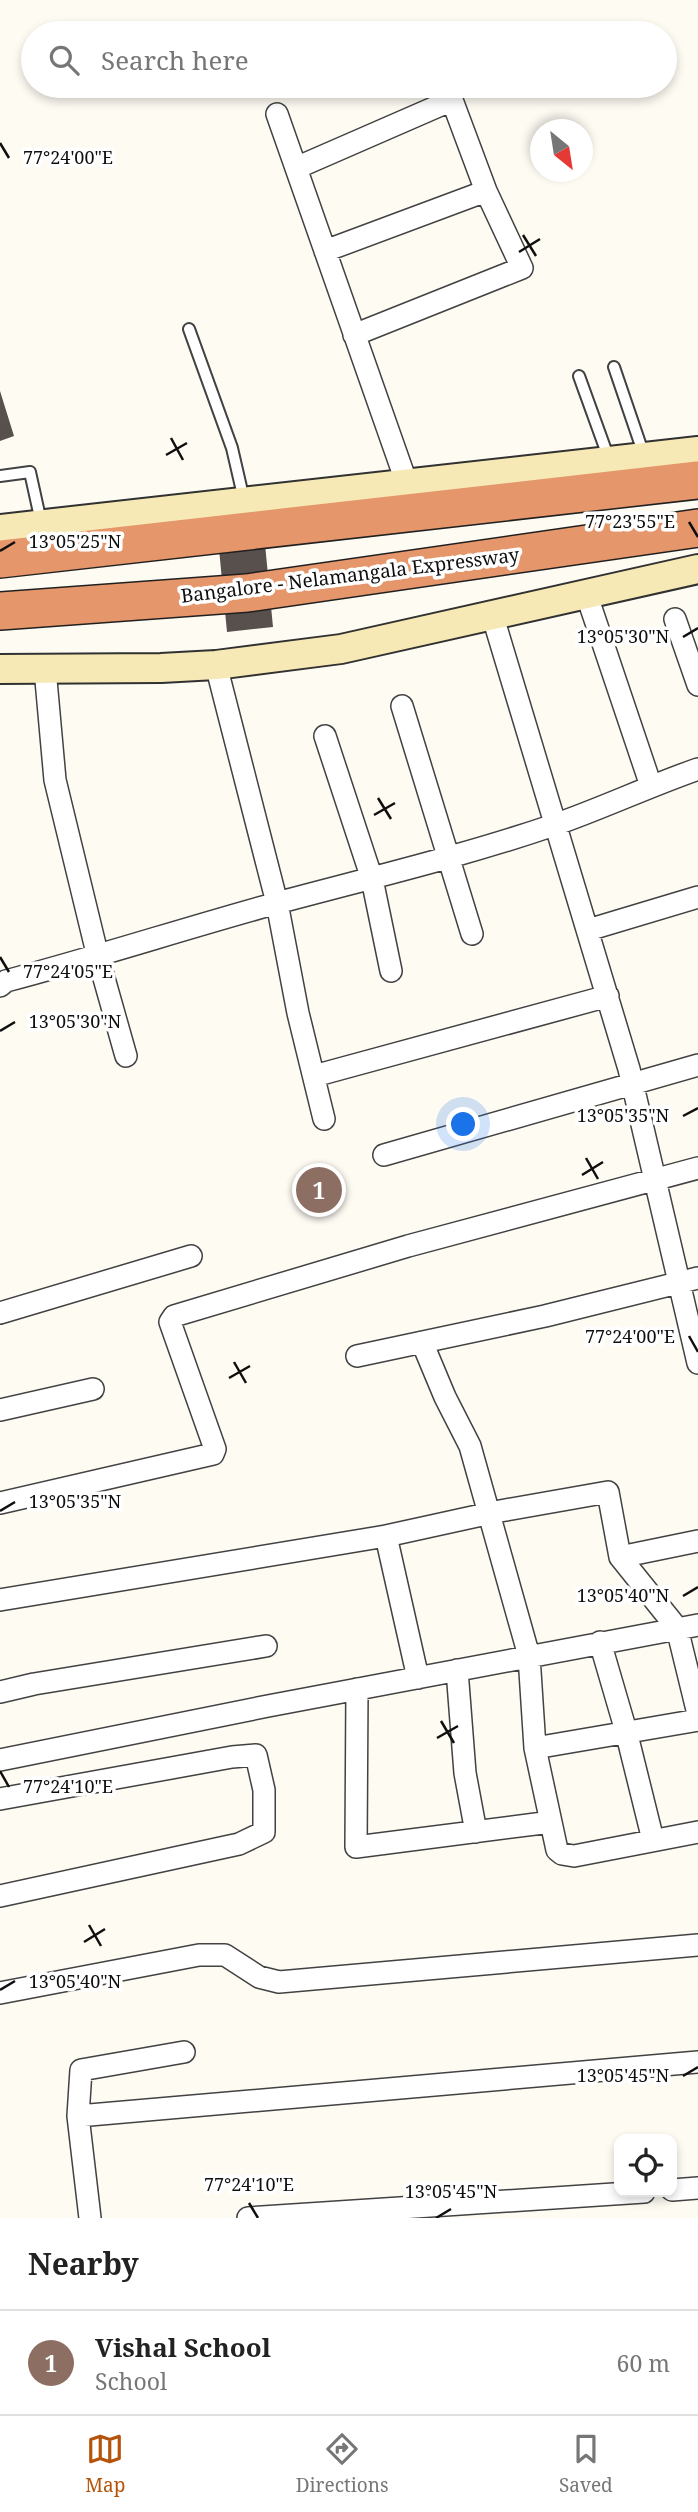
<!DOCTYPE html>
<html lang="en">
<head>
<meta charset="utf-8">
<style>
  :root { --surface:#fff; --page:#f2f2f2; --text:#222; --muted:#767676; --line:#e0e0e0; --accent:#b45309 }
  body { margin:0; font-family:"Noto Serif",serif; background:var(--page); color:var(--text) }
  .controls { position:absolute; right:21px; bottom:21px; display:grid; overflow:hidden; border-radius:14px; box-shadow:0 4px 10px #0003 }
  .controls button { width:63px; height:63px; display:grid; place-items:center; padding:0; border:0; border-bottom:2px solid var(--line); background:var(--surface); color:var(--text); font:35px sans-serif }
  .compass { position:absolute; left:530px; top:119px; width:63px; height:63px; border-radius:50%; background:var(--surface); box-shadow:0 4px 10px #0003; rotate:150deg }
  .you { position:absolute; left:464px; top:1125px; width:24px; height:24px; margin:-18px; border:5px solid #fff; border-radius:50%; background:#1a73e8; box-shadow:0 0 0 10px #1a73e833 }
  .badge { display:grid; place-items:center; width:46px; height:46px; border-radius:50%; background:var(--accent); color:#fff; font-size:23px; font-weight:700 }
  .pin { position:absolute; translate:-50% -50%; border:4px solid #fff; box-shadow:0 2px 7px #0006 }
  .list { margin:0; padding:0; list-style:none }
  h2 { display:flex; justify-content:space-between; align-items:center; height:91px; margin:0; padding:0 28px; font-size:30px }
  h2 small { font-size:23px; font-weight:400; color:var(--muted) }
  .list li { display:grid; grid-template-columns:46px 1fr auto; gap:21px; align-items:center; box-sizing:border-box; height:105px; padding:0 28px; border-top:2px solid var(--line) }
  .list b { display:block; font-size:26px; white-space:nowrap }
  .list p { margin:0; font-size:23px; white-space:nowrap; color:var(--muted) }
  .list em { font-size:23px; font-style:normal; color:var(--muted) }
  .icon { flex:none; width:38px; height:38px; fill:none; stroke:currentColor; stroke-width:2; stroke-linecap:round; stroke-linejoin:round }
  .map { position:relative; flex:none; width:698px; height:2218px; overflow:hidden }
  .search { position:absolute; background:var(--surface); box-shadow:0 4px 10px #0003; left:21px; right:21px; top:21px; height:77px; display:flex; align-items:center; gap:18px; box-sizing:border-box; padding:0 24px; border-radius:38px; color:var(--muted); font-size:26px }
  .sheet { height:196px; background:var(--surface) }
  nav { display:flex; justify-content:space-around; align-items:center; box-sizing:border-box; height:98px; border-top:2px solid var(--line); background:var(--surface); font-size:19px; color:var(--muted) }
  nav a { display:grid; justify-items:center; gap:4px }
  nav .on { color:var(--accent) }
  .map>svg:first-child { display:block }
  .building { fill:#57504d }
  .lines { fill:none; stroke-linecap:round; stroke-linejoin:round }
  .lane-casing { stroke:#424242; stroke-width:14 }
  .street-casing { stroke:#424242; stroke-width:24 }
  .secondary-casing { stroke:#313131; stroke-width:32 }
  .highway-casing { stroke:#202020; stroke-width:40 }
  .lane { stroke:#fff; stroke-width:10 }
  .street { stroke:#fff; stroke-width:21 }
  .secondary { stroke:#f6e9b5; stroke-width:28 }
  .highway { stroke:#e5966a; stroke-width:37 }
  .ticks { fill:none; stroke:#0f0f0f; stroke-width:2.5 }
  .labels { text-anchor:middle; stroke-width:7; stroke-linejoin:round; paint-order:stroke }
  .street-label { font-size:19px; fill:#0f0f0f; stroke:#fff }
  .ticks-label { font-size:18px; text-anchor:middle; fill:#0f0f0f; stroke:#fff; stroke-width:7; stroke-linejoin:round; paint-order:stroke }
</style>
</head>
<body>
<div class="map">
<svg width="698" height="2218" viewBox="0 0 698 2218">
  <rect width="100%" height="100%" fill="#fefbf3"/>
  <path class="building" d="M0 391 14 436 0 441Z
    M265 544 273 627 227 632 219 549Z"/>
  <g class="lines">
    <g class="lane-casing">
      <path id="lane" d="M189 329 232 448 244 500
        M614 367 644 455
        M579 376 609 459
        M0 476 30 472 41 522"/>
    </g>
    <g class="street-casing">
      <path id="street" d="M277 114 296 168
        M325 251 486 191 452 100 296 168 407 484
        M354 335 522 268 486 191
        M586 593 651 786
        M492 614 629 1069 698 1363
        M675 619 698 685
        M216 665 277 903 298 1013 324 1119
        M45 669 55 780 98 957 126 1056
        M402 706 472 934
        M325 736 372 879 391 971
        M588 930 698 897
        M0 986 6 981C97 957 186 928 277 903 370 878 463 856 554 825 603 808 649 786 698 769
        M314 1076 608 996
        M384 1155 698 1065
        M0 1313 191 1256
        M422 1342 445 1397 470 1446 529 1656 535 1748 557 1850 562 1854 574 1856 698 1832
        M357 1356 545 1316 698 1278
        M0 1410 93 1389
        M0 1503 213 1454 215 1449 170 1322 174 1316 408 1246 698 1168
        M386 1536 418 1678
        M620 1557 698 1541
        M0 1600 386 1536 500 1511 608 1492 620 1557 677 1628 698 1714
        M600 1642 626 1731 653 1840
        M457 1670 465 1773 476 1832
        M357 1689 356 1847 551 1822
        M0 1692 34 1684 266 1646
        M535 1748 698 1720
        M0 1760 268 1706 698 1625
        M0 1799 232 1757 256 1755 264 1790V1832L239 1844 0 1896
        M0 1993 199 1955H225L259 1977 279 1982 698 1945
        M184 2052 81 2070 78 2116 698 2062
        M78 2116 90 2218
        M672 2190 698 2188
        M248 2218 644 2192"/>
    </g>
    <g class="secondary-casing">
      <path id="secondary" d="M0 529 698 451
        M0 669 161 668 216 665 341 649 698 569"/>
    </g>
    <g class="highway-casing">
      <path id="highway" d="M0 559 698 480
        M0 611 247 593 698 528"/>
    </g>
    <use href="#lane" class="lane"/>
    <use href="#street" class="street"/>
    <use href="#secondary" class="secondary"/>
    <use href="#highway" class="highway"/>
  </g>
  <path class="ticks" d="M0 143 9 158M523 235 536 256M519 252 540 239M171 438 183 460M166 455 187 443M689 522 698 537M0 551 15 542M683 637 698 628M378 798 391 819M374 815 395 803M0 957 9 972M0 1031 15 1022M683 1116 698 1108M586 1158 598 1179M582 1175 603 1162M689 1336 698 1352M234 1362 246 1383M229 1378 250 1366M0 1511 15 1502M683 1596 698 1587M441 1721 454 1743M437 1738 458 1726M0 1771 9 1787M89 1925 101 1946M84 1942 105 1929M0 1990 15 1981M683 2076 698 2067M249 2203 258 2218M436 2218 451 2209"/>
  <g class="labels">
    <g class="street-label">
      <text transform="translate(350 575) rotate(-7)" y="7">Bangalore - Nelamangala Expressway</text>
    </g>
  </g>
  <g class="ticks-label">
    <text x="68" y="164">77°24'00"E</text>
    <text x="630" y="528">77°23'55"E</text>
    <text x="75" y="548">13°05'25"N</text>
    <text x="623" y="643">13°05'30"N</text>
    <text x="68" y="978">77°24'05"E</text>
    <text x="75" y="1028">13°05'30"N</text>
    <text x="623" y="1122">13°05'35"N</text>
    <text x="630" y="1343">77°24'00"E</text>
    <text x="75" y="1508">13°05'35"N</text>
    <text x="623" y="1602">13°05'40"N</text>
    <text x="68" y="1793">77°24'10"E</text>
    <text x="75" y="1988">13°05'40"N</text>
    <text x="623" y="2082">13°05'45"N</text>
    <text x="249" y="2191">77°24'10"E</text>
    <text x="451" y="2198">13°05'45"N</text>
  </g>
</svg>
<div class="controls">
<button><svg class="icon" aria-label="locate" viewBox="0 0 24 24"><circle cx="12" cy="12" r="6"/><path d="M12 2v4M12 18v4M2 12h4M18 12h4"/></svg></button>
</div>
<svg class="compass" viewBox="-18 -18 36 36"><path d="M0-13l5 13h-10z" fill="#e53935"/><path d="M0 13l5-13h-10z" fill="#767676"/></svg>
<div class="you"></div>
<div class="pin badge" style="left:319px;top:1190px;background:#8d6e63">1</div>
<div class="search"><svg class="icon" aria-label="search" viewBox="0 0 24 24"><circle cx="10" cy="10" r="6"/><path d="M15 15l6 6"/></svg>Search here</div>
</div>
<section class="sheet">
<h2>Nearby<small></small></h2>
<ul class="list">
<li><span class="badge" style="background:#8d6e63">1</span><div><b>Vishal School</b><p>School</p></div><em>60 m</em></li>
</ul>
</section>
<nav>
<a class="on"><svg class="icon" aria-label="map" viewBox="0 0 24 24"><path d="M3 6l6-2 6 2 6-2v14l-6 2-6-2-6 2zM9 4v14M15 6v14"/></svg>Map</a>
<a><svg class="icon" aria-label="directions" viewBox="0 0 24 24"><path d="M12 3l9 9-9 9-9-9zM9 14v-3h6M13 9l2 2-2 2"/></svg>Directions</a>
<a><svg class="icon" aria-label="saved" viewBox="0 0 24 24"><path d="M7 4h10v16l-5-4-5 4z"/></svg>Saved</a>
</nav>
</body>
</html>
